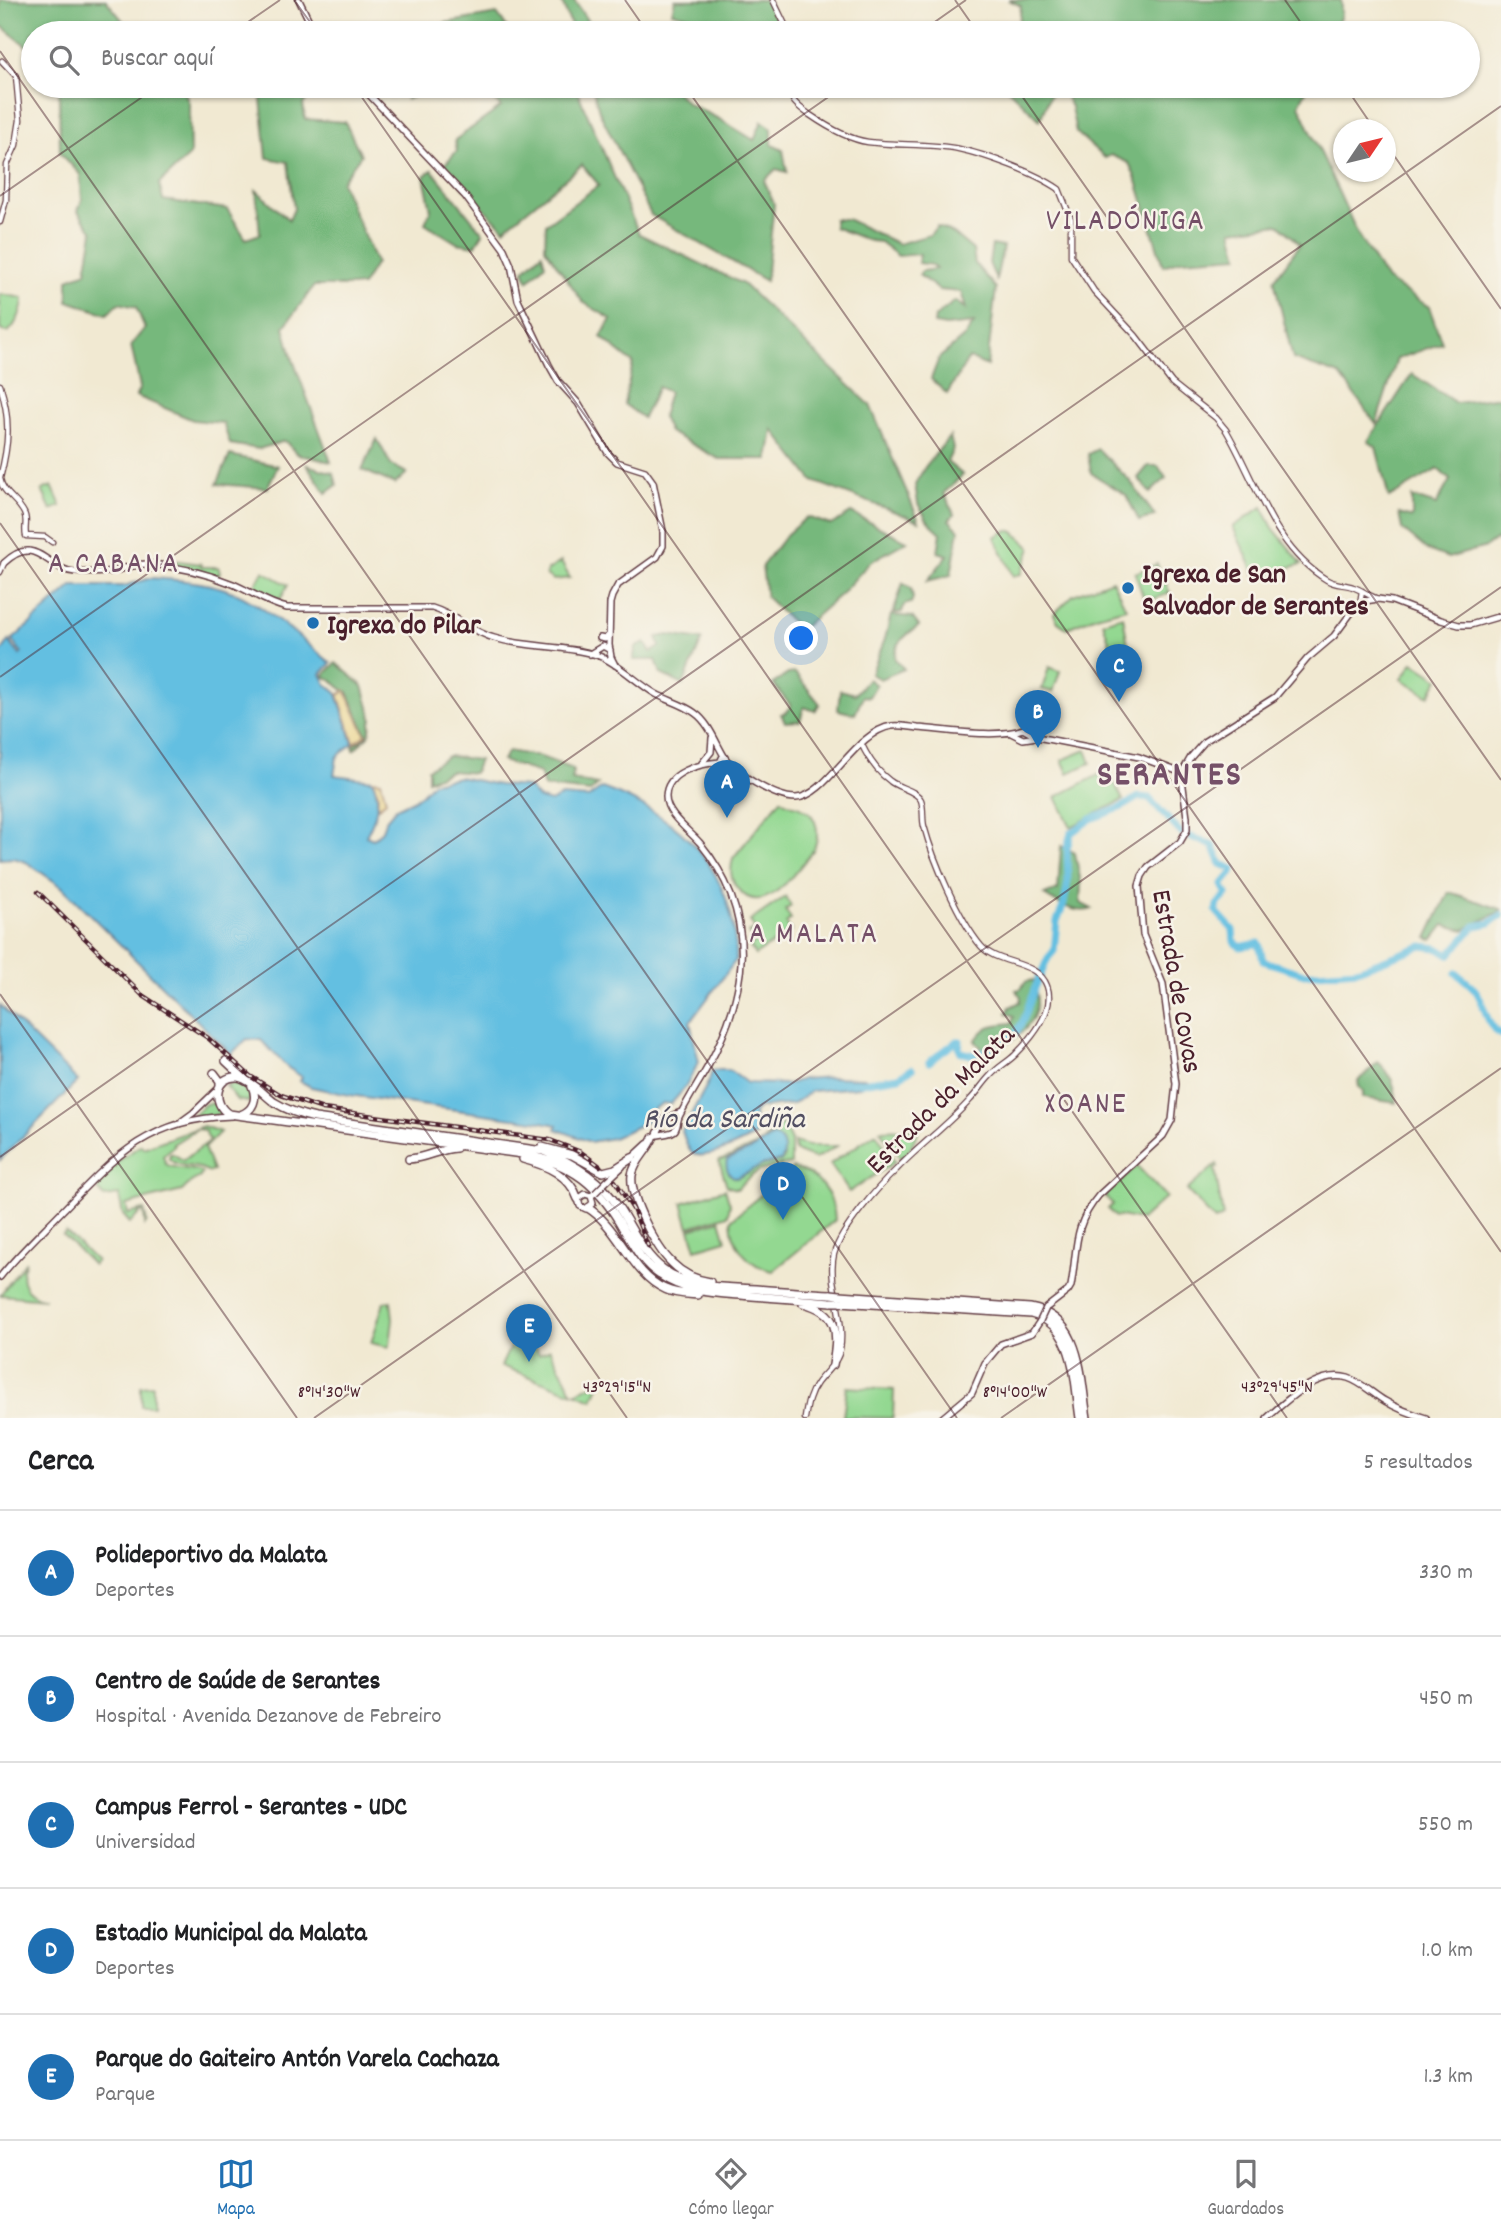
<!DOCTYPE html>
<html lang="es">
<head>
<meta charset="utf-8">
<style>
  :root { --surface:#fff; --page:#f6f6f6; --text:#202124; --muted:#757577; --line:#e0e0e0; --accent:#1f6fb2 }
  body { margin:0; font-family:Dekko,sans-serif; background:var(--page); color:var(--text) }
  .compass { position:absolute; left:1333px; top:119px; width:63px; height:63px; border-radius:50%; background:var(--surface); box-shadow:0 2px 5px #0004; rotate:55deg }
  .you { position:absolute; left:802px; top:639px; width:24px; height:24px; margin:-18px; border:5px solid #fff; border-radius:50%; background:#1a73e8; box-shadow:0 0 0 10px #1a73e833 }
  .badge { display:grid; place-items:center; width:46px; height:46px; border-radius:50%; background:var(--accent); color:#fff; font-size:23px; font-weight:700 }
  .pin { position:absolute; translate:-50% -58px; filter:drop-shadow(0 2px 4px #0008) }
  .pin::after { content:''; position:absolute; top:37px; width:24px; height:21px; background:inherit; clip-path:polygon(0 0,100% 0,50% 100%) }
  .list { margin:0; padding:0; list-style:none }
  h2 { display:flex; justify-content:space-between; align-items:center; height:91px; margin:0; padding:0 28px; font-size:30px }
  h2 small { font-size:23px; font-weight:400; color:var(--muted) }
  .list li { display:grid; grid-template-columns:46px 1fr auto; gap:21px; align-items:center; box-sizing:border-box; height:126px; padding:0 28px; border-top:2px solid var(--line) }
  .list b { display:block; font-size:26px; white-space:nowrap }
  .list p { margin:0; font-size:23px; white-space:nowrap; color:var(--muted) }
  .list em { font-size:23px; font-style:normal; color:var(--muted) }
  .icon { flex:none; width:38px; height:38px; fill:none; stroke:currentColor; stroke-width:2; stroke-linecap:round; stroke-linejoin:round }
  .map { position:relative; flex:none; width:1501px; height:1418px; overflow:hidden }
  .search { position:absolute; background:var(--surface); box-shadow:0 2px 5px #0004; left:21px; right:21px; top:21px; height:77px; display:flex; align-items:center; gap:18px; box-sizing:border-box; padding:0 24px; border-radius:38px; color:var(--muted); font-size:26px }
  .sheet { height:721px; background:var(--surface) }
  nav { display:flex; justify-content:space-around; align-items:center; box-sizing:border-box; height:98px; border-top:2px solid var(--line); background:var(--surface); font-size:19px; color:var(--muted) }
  nav a { display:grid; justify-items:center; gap:4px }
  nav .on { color:var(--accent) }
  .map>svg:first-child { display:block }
  .green { fill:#93d891; stroke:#6e7c5e; stroke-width:2; fill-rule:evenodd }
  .forest { fill:#76b87b; stroke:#606c53; stroke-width:2 }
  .sand { fill:#eeda9e; stroke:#9c7c64; stroke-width:2 }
  .water { fill:#63bfe1; stroke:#566f86; stroke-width:2 }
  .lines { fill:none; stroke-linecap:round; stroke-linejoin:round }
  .river { stroke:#63bfe1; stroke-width:7 }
  .minor-casing { stroke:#633d44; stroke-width:7 }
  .major-casing { stroke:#633d44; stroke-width:8 }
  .highway-casing { stroke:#633d44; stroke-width:10 }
  .minor { stroke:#fff; stroke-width:4.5 }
  .major { stroke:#fff; stroke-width:5 }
  .highway { stroke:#fff; stroke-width:7 }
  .rail-casing { stroke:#4a1f2b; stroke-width:4.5 }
  .rail { stroke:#f7f3e8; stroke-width:2; stroke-dasharray:5; stroke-linecap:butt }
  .major-bridge-casing { stroke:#633d44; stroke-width:8; stroke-linecap:butt }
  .highway-bridge-casing { stroke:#633d44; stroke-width:10; stroke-linecap:butt }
  .major-bridge { stroke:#fff; stroke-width:5 }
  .highway-bridge { stroke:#fff; stroke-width:7 }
  .ticks { fill:none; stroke:#4a1f2b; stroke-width:2; stroke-opacity:0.45 }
  .poi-dot { fill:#1f6fb2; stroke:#f7f3e8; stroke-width:2.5 }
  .labels { text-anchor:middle; stroke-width:5; stroke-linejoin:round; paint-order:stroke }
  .poi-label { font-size:28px; font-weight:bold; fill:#4a1f2b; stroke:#f7f3e8; text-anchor:start }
  .street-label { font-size:28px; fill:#4a1f2b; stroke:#f7f3e8 }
  .neighbourhood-label { font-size:30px; letter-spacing:2px; fill:#755068; stroke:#f7f3e8 }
  .water-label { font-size:30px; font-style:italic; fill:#524f62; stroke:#f7f3e8 }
  .district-label { font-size:35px; font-weight:bold; letter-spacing:2px; fill:#755068; stroke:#f7f3e8 }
  .ticks-label { font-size:18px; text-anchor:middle; fill:#4a1f2b; stroke:#f7f3e8; stroke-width:5; stroke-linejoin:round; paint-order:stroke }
</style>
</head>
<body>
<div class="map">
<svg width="1501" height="1418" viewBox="0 0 1501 1418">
  <rect width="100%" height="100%" fill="#f7f3e8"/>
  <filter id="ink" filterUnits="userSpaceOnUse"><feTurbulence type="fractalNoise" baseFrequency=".0143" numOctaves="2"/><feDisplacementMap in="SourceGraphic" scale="14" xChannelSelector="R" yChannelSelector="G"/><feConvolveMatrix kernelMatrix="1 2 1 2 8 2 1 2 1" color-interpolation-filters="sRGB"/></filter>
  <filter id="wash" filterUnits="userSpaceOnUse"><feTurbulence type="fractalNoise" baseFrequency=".00686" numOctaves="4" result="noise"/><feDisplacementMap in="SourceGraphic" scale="28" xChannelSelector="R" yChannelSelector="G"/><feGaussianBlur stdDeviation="1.57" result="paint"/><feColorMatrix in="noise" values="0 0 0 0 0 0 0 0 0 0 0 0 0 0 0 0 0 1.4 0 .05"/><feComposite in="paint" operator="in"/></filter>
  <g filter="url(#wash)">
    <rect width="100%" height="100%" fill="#f1e9d2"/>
    <path class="green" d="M0 294 23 298C23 309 17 324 8 332L2 331 0 329Z
      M52 486 61 506 51 510 42 490Z
      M1262 507 1273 528 1302 564 1256 576 1233 527Z
      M1008 530 1014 532 1031 548 1021 574 1013 576 995 537Z
      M154 558 201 564 202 567H218L220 572 217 577 145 561Z
      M561 562 570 578 554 580 546 575 548 570Z
      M1157 564 1170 593 1145 602 1135 573Z
      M263 571 288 585 280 600 254 587Z
      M1112 580 1126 608 1096 616 1067 628 1058 622 1054 614 1073 595Z
      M1123 616 1129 651H1112L1103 622Z
      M1413 662 1439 679 1429 696 1402 679Z
      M1049 667 1060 671 1053 692 1042 689Z
      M1086 750 1091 763 1068 773 1062 760Z
      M1108 770 1123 800 1071 827 1056 797Z
      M781 799C788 805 794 804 802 808 818 816 820 834 814 849 799 867 765 922 738 889 730 880 730 870 733 858Z
      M785 897 791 906 785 910 791 919 786 923 791 931 755 955 750 947 755 942 749 933 755 929 750 921Z
      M235 1082C247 1083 252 1091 249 1102L237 1100 226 1086Z
      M214 1103 223 1114 190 1119 205 1104Z
      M783 1123 791 1141V1164C766 1168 755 1168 737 1189L727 1186 719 1161 758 1145ZM771 1136H775L782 1142 784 1158 781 1161 763 1165 737 1178C728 1176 727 1168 727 1160L759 1146Z
      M203 1126 220 1132 204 1148 213 1171 209 1172C196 1163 180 1169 169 1159L170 1154H173L183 1160 210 1141 204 1130 197 1129 173 1144 174 1146 163 1156 166 1164C177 1171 191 1166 202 1173L200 1177 191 1182 182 1191 126 1205 128 1214 144 1210 147 1222 145 1225 144 1213 141 1212 130 1223 123 1215 119 1195 104 1197 94 1184 114 1164 141 1145 143 1148Z
      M913 1129 918 1132 909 1151 901 1159 880 1130Z
      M876 1133 895 1162 849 1192 830 1164Z
      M794 1142 808 1146H837L815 1159 795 1151Z
      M1217 1164 1218 1167 1215 1169 1223 1217 1215 1221 1187 1190Z
      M1137 1166 1166 1197 1141 1220 1120 1216 1115 1217 1108 1209 1113 1204 1104 1196Z
      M793 1168C818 1174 834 1194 835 1220L773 1271C748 1266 732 1246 731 1220Z
      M725 1189 730 1204 728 1215 689 1227 682 1203Z
      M720 1220 726 1240 696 1249 690 1229Z
      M66 1232 96 1261 93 1265 63 1235Z
      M26 1261C17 1281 25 1294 45 1299L0 1295Z
      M391 1301 393 1319 390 1345 388 1347 371 1343 384 1302Z
      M526 1329 539 1354 550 1349 573 1393 501 1366 512 1343Z
      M601 1381 593 1400 575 1393Z
      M153 1385V1406H141V1386Z
      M847 1387 894 1390 893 1418 843 1417Z"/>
    <path class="forest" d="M0 0H106L133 33H33V51L0 25Z
      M561 0H574L590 25 605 33H574Z
      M675 0H767L779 27 771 33H721L703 20 672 12Z
      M1009 0H1341V16L1333 33H1018L1021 6Z
      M497 14 511 33H433L445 23Z
      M59 86H182L189 103 190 155 159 184 163 200 227 209 246 239 260 234 256 190 289 220 294 209 288 162 267 158 260 89 262 86H314L313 94 303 104 305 119 345 122 361 155 341 182 376 263 362 286H314L284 327 292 357 331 462 297 454 285 441 259 449 230 444 223 423 193 420 136 396 140 387 131 345 145 328 136 307 119 303 107 314 68 301V279L86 272 93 232 78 211 82 200 80 174 60 153Z
      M405 86H434L406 100Z
      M480 86H575L639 234 743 284 870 405 919 521 813 481 773 430 768 459H719L669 432 662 417 669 392 658 387 643 418 624 404 633 363 601 337 611 319 583 302 545 248 546 224 599 185 582 165 504 229 443 166 457 151 455 140 501 107Z
      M592 86H671L687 103 719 119 754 140 762 121 772 128V145L783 150 787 172 776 169 764 181 774 204 766 281 651 215 599 111Z
      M1005 86H1052V90L1040 120Z
      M1061 86H1308L1299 105 1359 237 1387 280 1429 307 1442 343 1397 359 1376 424 1340 375 1293 359 1274 280 1300 244 1279 224 1232 230 1239 256 1181 260 1163 266 1137 181 1129 163 1111 155 1105 158 1076 132 1071 107Z
      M432 170 483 233 475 246 457 243 425 223 431 210 424 176Z
      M834 219H847L898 244 930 235 937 226 954 234 973 250 975 264 996 288 987 366 969 358 947 394 931 379 939 358 965 336 974 323 946 326 934 324 935 317 955 301 966 309 961 292 939 290 919 275 922 271 936 269 932 265 918 263 920 254 898 256 880 242 870 241 834 227Z
      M992 245 1003 247 996 280 989 263Z
      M542 253 545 264 528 281 524 270Z
      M1412 374 1456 403 1501 397V548L1497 539 1486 547 1448 558 1427 550 1402 529 1399 514 1412 518V497L1436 505 1450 480 1438 469 1389 498 1376 447 1368 441Z
      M950 436 953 449 947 462 963 475 944 493 954 514 949 520 959 530 951 575 927 581 948 555 938 552 941 533 928 521 918 504 915 484 925 467Z
      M377 439 391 465 407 473 395 484 362 470Z
      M1098 449 1130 481 1155 516 1139 521 1126 495 1091 473 1088 454Z
      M230 455 278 466 267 488 217 484Z
      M307 465 334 473 337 485 326 493Z
      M1148 466H1158L1166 478 1150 493 1138 478Z
      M851 513 907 541 870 562 842 593 800 630 766 597 762 566 787 534 807 517 831 525Z
      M903 583 911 588 913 598 911 603 904 605 902 612 893 613Z
      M891 615 912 617 919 626C906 635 895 642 895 659L904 669 880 679 871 674 885 639Z
      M669 635 702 640 683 685 661 674 656 660H633L636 647 645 643 651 652 660 647 657 637Z
      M336 663 363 686 372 718 369 735 354 750 353 746 367 736 348 692C338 689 333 678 323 676Z
      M795 673 820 704 815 711 804 707 800 721 785 722 781 714 785 713 791 706 773 684 788 674Z
      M868 679 876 685 869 697 863 696 855 714 838 710 840 690 855 694Z
      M508 751 541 757 573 769 572 780 598 785 590 792 544 787 540 773 502 761Z
      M448 756 479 760 474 773 450 771 428 780V769Z
      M1061 846 1075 853 1081 883 1080 903 1092 909C1076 915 1057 903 1044 895L1058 890Z
      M1449 892 1501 909V911L1464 930 1444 925 1432 940 1427 938Z
      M1034 980C1035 987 1037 996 1037 1003 1034 1030 1008 1045 986 1053L975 1041C987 1024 992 1025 1012 1023L1014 1016 1007 1013 1010 1007 1020 1002 1021 997 1016 990 1021 989 1025 982Z
      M1378 1062C1392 1074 1395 1086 1397 1103L1363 1098V1091L1359 1087 1358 1081Z"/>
    <path class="sand" d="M345 690 366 735 354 743 338 694H341Z
      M372 780 381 781 386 801 377 808 378 793Z"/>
    <path class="water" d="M151 578C175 580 199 581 222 588 261 600 299 638 331 663L321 674 326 684 336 691 353 743 337 757 334 775 372 780C382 800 376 817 366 836L373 839 382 831 385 821 396 808 419 797 433 782 459 777 499 785 528 787 539 799 551 802 561 796 588 798 602 788C682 816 736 871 736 960L690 1022 699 1062 684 1089 671 1104 663 1103 649 1112 646 1122 613 1138 590 1142 556 1129 558 1125 542 1122 349 1095 311 1087 300 1081 302 1077 287 1067 261 1040 247 1039 231 1054 61 886 26 862 14 858 0 859V653L9 641 20 655 22 653 12 640 72 586H124Z
      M0 1005 78 1081 0 1160Z
      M720 1070H729L747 1083 788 1084 803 1079 830 1077 864 1078 870 1082 860 1087 812 1091 793 1104 759 1108 754 1113 756 1135C744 1141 702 1164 691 1152 687 1147 684 1137 682 1131L709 1081 712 1071Z
      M773 1136C784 1138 787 1152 781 1161L763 1165 737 1178C728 1176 725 1167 727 1160L754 1148Z"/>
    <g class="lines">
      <path class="river" d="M1189 836 1213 846 1221 864 1233 869 1232 873 1222 885 1227 894 1217 905 1216 911 1233 930 1234 941 1240 947 1259 943 1263 961 1304 974 1357 970 1422 946 1437 948 1449 955 1475 926 1490 923 1501 915
        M1456 973C1463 979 1470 983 1476 991 1486 1006 1485 1025 1501 1035
        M929 1062 957 1041H960L959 1048 961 1052 972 1055 985 1052 1016 1033 1023 1021 1034 990 1048 958 1054 951 1057 921 1064 904 1068 881 1067 848 1071 833 1091 819 1120 808 1139 797 1149 798 1181 833
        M861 1083 899 1077 912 1069"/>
    </g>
  </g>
  <g filter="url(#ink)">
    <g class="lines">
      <g class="minor-casing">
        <path id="minor" d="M773 0 789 33
          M790 86C789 101 798 106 810 115 826 126 847 139 868 142 898 146 929 143 959 149 987 155 1036 173 1059 189L1071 219V256L1094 291 1136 336 1172 383 1216 418 1226 430C1256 481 1273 548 1327 580 1335 585 1345 584 1353 587 1362 590 1369 596 1378 599
          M0 222 6 200 7 165 16 145 20 120 16 76 2 61
          M0 385C11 420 9 444 0 478
          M0 479C3 494 17 499 24 513 28 520 24 527 26 536L45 537 52 542
          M0 572 4 563
          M1360 604 1362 591
          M805 1418C807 1405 809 1394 817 1383 825 1372 838 1363 840 1349 844 1329 836 1300 833 1280 832 1271 832 1262 834 1254 841 1229 878 1187 897 1169 920 1145 948 1125 970 1100 978 1092 983 1083 991 1075 998 1067 1008 1062 1015 1055 1031 1039 1056 1010 1047 986 1038 960 997 965 981 946 959 920 933 860 924 826 922 818 924 808 921 800 916 790 898 788 890 781 876 771 868 758 861 743"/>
      </g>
      <g class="major-casing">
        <path id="major" d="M299 0 315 33
          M361 86 465 196 504 249 511 265 518 300 549 365 558 381 578 403 608 453 617 462 645 471 653 482 663 531V546L657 557 618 585 612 596 610 603 609 645 611 657 615 665
          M4 563C36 532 46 570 75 572 89 573 105 573 118 570 129 567 139 563 150 564 177 566 208 574 233 584 252 592 268 604 287 608H432C455 615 472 632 494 638 528 648 567 645 599 656 618 663 638 684 656 694 669 701 683 704 695 713 709 723 715 741 724 756 734 773 775 798 796 798 827 797 855 731 892 726 900 725 909 727 918 728 946 730 998 739 1023 729L1037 737
          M600 638 605 639 608 636
          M590 654 603 646 610 650
          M1011 733 1023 739 1037 737 1139 757 1182 773
          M702 763 711 752 712 738
          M182 1121 193 1113 219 1088
          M657 1134 664 1119 681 1112
          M655 1136C661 1134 672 1134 675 1130 678 1126 677 1119 680 1115 688 1099 698 1084 707 1068 749 992 759 915 700 843 689 830 666 815 666 797 666 771 700 764 720 762L723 756
          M632 1158 647 1144
          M606 1182 622 1167
          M591 1196 585 1194 578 1199 580 1206 586 1209 593 1203 591 1196 595 1193
          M0 1277C19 1253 42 1232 63 1210 116 1155 151 1118 232 1116
          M1046 1308 1068 1291 1071 1286C1078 1248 1072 1227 1099 1195L1163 1136 1172 1120 1176 1084 1163 984 1143 935 1139 886 1142 876 1148 867 1180 842 1187 830V817L1182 779 1184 769 1191 757 1205 741 1275 697 1308 658 1334 636 1354 609 1365 601 1378 599 1392 601 1441 620 1459 625H1470L1501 616
          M942 1418 972 1393 985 1363 1001 1344 1032 1333 1040 1321
          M1267 1418C1287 1400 1318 1369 1348 1378 1361 1382 1373 1394 1385 1401 1398 1409 1412 1414 1426 1418"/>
      </g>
      <g class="highway-casing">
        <path id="highway" d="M226 1061 244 1078
          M214 1073 220 1081V1085
          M240 1115C253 1111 258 1099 252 1086
          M653 1138C647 1152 635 1160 632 1175 629 1197 656 1248 672 1263 682 1273 696 1280 710 1282
          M542 1147 572 1155 603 1172 615 1169 632 1158
          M409 1159C426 1158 439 1149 456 1148
          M523 1159C546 1165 570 1175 578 1199
          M588 1208C619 1227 632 1275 665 1289 675 1294 687 1294 698 1295
          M831 1294C806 1293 781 1291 756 1289 724 1287 690 1289 663 1269 642 1253 633 1229 619 1208 601 1180 575 1163 543 1151L315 1118C301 1115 287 1110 274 1102 264 1095 251 1079 238 1077 215 1075 211 1104 229 1114L522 1154C572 1163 599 1185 624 1230 634 1247 643 1264 660 1275 687 1294 720 1293 752 1296 779 1298 805 1300 832 1302
          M840 1295 1030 1308C1082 1317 1080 1375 1087 1418
          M840 1302 1031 1314C1076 1325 1074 1380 1080 1418
          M803 1303C840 1312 838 1333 833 1365"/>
      </g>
      <use href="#minor" class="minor"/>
      <use href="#major" class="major"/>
      <use href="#highway" class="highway"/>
      <g class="rail-casing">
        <path id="rail" d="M38 892 142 995 208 1038 250 1076 281 1095 323 1109 550 1140 581 1152 600 1166
          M615 1181 633 1209 648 1246"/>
      </g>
      <use href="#rail" class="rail"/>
      <g class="major-bridge-casing">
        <path id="major-bridge" d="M595 1193 606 1182
          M1040 1321 1046 1308"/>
      </g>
      <g class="highway-bridge-casing">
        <path id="highway-bridge" d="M831 1294 840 1295
          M832 1302H840"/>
      </g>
      <use href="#major-bridge" class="major-bridge"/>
      <use href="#highway-bridge" class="highway-bridge"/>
    </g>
  </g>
  <path class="ticks" d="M294 0 318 33M625 0 648 33M955 0 978 33M1285 0 1308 33M232 33 280 0M919 33 966 0M0 51 957 1418M354 86 1287 1418M685 86 1501 1252M1015 86 1501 780M1345 86 1375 130M1386 144 1501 309M0 196 158 86M0 523 627 1418M0 677 844 86M0 994 297 1418M0 1157 1501 106M314 1418 1501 587M1001 1418 1501 1068"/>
  <g class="poi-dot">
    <circle cx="1128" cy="588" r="7"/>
    <circle cx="313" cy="623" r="7"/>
  </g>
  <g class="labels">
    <g class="poi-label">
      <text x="1142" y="582">Igrexa de San<tspan x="1142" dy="32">Salvador de Serantes</tspan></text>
      <text x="327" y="633">Igrexa do Pilar</text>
    </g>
    <g class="street-label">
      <text transform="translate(1179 981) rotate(80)" y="10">Estrada de Covas</text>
      <text transform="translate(939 1098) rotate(-45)" y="10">Estrada da Malata</text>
    </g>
    <g class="neighbourhood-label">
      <text x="1126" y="229">VILADÓNIGA</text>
      <text x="114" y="572">A CABANA</text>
      <text x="814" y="942">A MALATA</text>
      <text x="1086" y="1112">XOANE</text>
    </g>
    <g class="water-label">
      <text x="724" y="1127">Río da Sardiña</text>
    </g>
    <g class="district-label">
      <text x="1170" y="784">SERANTES</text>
    </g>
  </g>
  <g class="ticks-label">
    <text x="617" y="1392">43°29'15"N</text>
    <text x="1277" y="1392">43°29'45"N</text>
    <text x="329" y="1397">8°14'30"W</text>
    <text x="1015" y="1397">8°14'00"W</text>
  </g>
</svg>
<svg class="compass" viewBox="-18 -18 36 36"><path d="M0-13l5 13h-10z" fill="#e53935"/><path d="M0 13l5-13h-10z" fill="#757577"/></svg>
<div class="you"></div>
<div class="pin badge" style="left:727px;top:818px">A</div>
<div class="pin badge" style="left:1038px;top:748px">B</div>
<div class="pin badge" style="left:1119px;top:702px">C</div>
<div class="pin badge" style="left:783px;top:1220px">D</div>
<div class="pin badge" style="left:529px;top:1362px">E</div>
<div class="search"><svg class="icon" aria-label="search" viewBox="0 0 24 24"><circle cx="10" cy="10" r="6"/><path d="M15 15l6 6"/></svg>Buscar aquí</div>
</div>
<section class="sheet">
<h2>Cerca<small>5 resultados</small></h2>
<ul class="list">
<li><span class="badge">A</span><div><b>Polideportivo da Malata</b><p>Deportes</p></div><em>330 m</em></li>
<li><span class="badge">B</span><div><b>Centro de Saúde de Serantes</b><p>Hospital · Avenida Dezanove de Febreiro</p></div><em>450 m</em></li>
<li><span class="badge">C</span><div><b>Campus Ferrol - Serantes - UDC</b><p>Universidad</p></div><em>550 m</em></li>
<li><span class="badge">D</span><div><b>Estadio Municipal da Malata</b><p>Deportes</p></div><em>1.0 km</em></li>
<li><span class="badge">E</span><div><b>Parque do Gaiteiro Antón Varela Cachaza</b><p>Parque</p></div><em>1.3 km</em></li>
</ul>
</section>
<nav>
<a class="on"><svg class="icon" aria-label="map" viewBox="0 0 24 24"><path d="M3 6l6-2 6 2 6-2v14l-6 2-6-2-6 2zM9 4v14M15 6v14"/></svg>Mapa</a>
<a><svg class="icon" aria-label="directions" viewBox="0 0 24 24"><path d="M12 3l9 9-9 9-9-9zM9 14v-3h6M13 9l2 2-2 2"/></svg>Cómo llegar</a>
<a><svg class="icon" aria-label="saved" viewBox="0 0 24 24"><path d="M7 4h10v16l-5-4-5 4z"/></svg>Guardados</a>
</nav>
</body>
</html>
